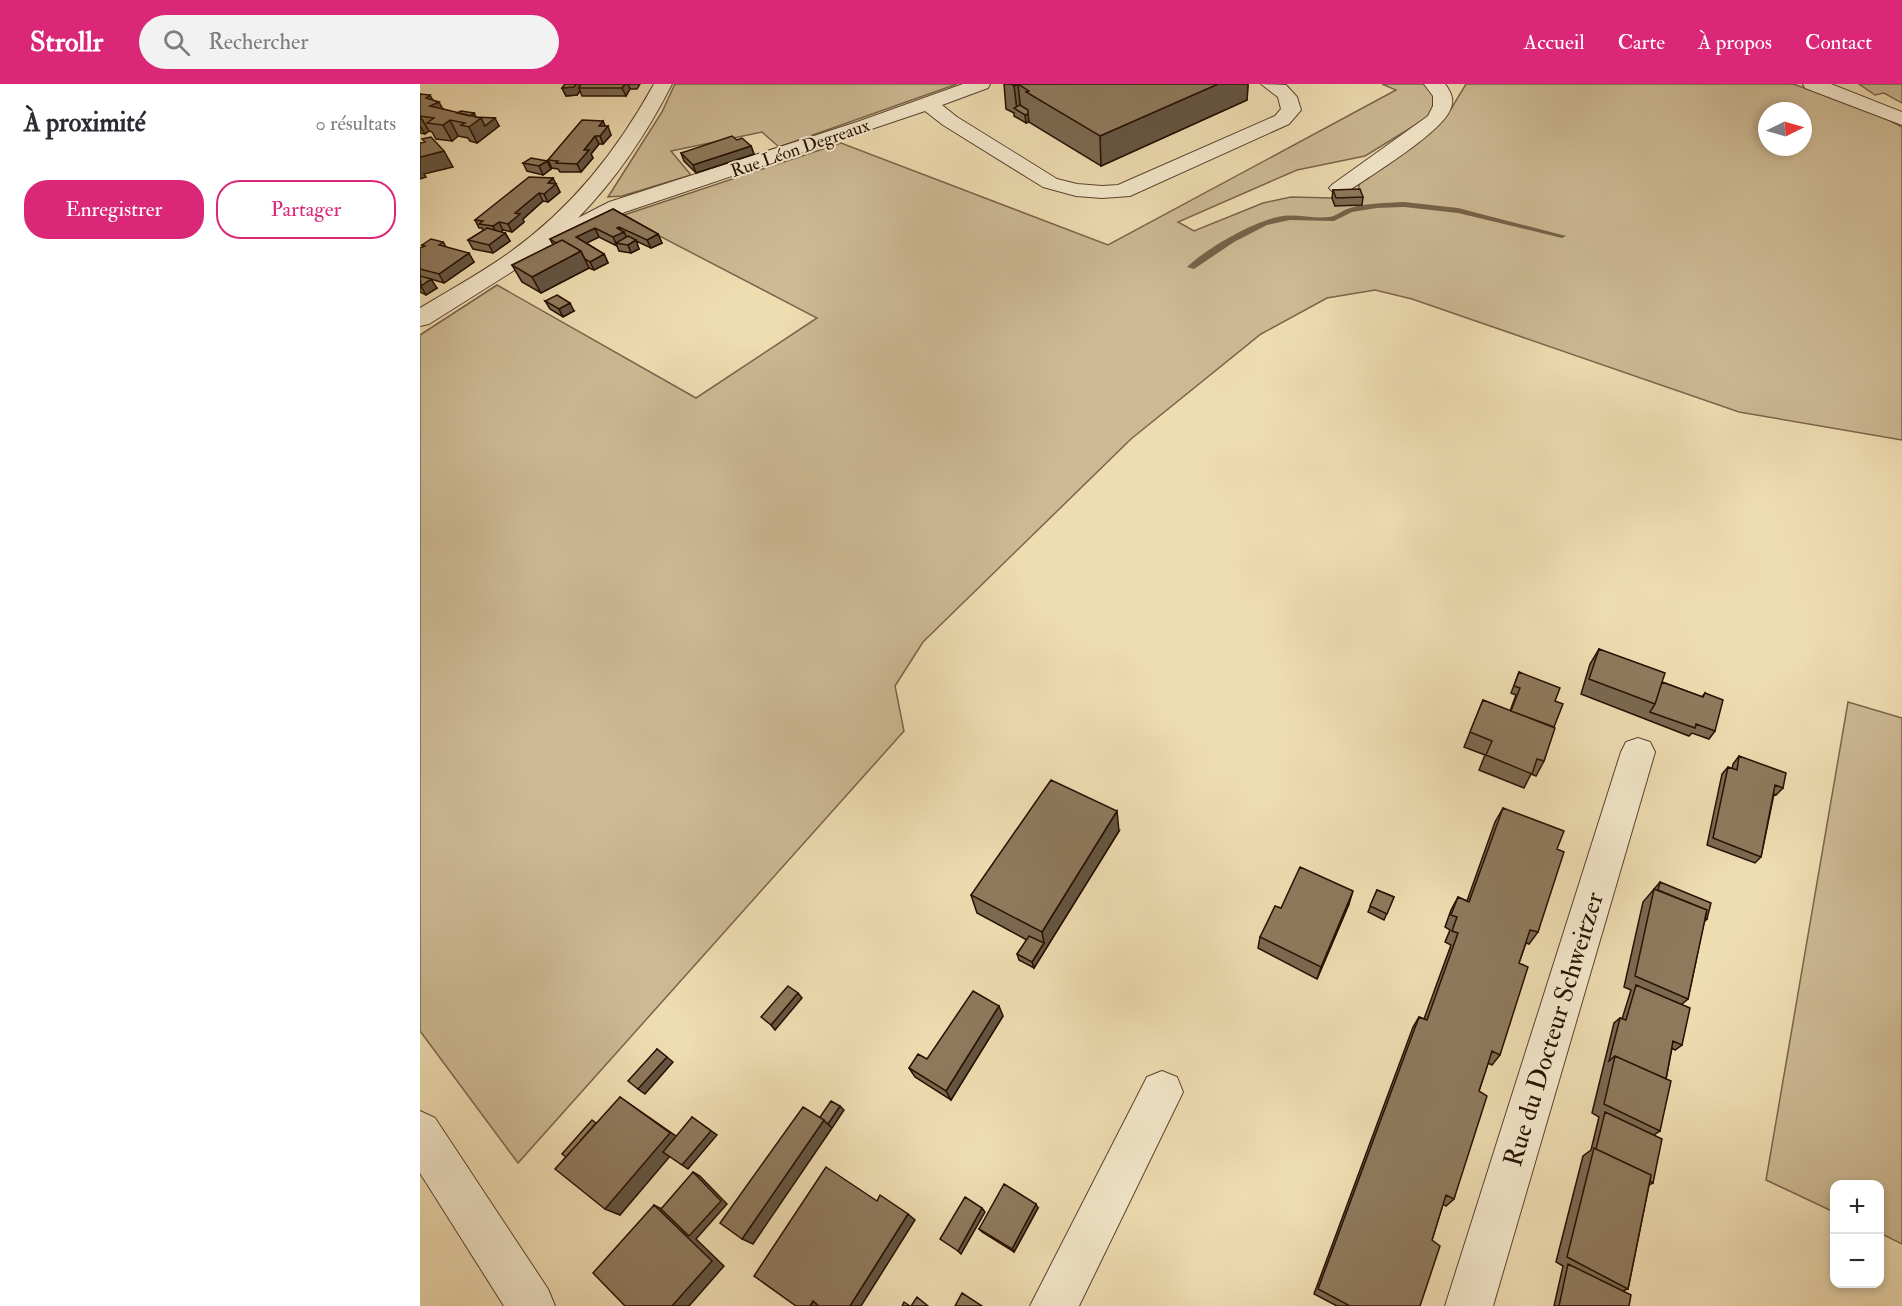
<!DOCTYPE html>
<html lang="fr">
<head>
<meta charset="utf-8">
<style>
  :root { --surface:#fff; --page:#f2f2f3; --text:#2b2b33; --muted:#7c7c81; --line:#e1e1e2; --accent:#db2777 }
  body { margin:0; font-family:"IM FELL Double Pica",serif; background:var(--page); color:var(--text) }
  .controls { position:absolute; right:18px; bottom:18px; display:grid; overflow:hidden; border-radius:12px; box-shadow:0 3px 9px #0003 }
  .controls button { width:54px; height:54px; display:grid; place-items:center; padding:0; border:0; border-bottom:2px solid var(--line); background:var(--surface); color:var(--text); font:30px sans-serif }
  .compass { position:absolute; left:1338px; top:18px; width:54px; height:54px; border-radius:50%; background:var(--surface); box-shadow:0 3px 9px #0003; rotate:85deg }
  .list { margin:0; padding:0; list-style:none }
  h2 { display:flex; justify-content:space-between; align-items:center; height:78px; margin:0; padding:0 24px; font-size:26px }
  h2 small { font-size:20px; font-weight:400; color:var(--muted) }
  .actions { display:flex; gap:12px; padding:18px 24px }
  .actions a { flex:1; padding:14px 0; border:2px solid var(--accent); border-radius:24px; text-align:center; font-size:21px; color:var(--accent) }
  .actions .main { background:var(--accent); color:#fff }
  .icon { flex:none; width:33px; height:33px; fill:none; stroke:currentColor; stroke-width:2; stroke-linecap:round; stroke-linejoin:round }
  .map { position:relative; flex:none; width:1482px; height:1222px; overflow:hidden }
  header { display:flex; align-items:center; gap:36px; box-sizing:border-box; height:84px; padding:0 30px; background:var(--accent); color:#fff }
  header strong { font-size:28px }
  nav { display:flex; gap:33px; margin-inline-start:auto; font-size:21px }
  .search { width:420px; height:54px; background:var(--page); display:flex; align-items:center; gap:15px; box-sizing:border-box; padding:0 21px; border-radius:33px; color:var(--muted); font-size:22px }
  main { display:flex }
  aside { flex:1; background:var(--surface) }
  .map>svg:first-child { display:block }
  .green { fill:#cdba94; stroke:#7a644b; stroke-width:1.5; fill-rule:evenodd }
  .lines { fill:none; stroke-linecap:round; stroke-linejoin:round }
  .stream { fill:#766148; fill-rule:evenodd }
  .minor-casing { stroke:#59422e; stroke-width:2 }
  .minor { fill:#f5e9cd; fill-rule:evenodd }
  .wall { fill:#7b6951; stroke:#270f02; stroke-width:1.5 }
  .shaded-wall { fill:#645542; stroke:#270f02; stroke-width:1.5 }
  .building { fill:#8f7a5e; stroke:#270f02; stroke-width:1.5 }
  .labels { text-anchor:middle; stroke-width:4.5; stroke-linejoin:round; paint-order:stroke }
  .far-street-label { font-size:18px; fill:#270f02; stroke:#f5e9cd }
  .near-street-label { font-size:26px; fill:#270f02; stroke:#f5e9cd }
</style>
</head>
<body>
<header>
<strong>Strollr</strong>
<div class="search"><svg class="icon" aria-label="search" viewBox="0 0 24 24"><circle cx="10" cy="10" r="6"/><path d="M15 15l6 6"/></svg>Rechercher</div>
<nav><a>Accueil</a><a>Carte</a><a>À propos</a><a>Contact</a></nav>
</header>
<main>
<aside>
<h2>À proximité<small>0 résultats</small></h2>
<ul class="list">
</ul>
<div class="actions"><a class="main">Enregistrer</a><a>Partager</a></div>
</aside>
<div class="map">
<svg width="1482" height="1222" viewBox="0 0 1482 1222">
  <rect width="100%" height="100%" fill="#efddb2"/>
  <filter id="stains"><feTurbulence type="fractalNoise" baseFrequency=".00333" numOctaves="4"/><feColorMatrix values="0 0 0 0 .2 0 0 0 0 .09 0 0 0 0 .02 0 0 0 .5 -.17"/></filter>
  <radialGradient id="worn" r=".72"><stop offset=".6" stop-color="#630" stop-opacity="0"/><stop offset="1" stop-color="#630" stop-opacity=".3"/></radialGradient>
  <path class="green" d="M255 0H537L359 63 342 48 251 67 271 91 202 112 188 113 242 28Z
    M962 0H1009L1017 17 1007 34 945 72 877 86 758 138 774 147 843 119 871 113 912 114 915 122 938 113 939 101 944 90 988 63 1031 25 1046 0H1373L1450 26 1482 43V356L1319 328 992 215 955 206 907 214 841 250 711 355 503 558 475 602 484 647 98 1079 0 947V251L77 201 276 314 397 234 201 132 421 59 688 161 976 6ZM1347 27H1383V63H1347Z
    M1439 0H1482V19L1464 9 1455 11Z
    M1428 618 1482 634V1160L1460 1149V1100H1414V1128L1346 1096Z"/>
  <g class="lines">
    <path class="stream" d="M984 118 1038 124 1146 152 1142 154 1038 129 984 123 957 124 932 128 914 137 870 136 847 141 814 158 774 185 767 183C787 164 835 136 863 132 878 130 894 135 909 133 917 132 922 126 930 124 947 119 966 119 984 118Z"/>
    <g class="minor-casing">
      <path id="minor" d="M234 0H252C227 49 197 94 158 134L189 118 437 38 543 0H570L568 4 522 21 537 33 637 95 657 100 682 102 698 101 855 32 861 25 858 13 841 0 866 1 877 13 881 26 869 40 710 112 682 114 656 112 623 103 523 41 505 27 205 128 156 152 126 163 93 187 9 240 0 242V224C30 206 61 189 89 169 152 124 197 67 234 0Z
        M1004 0H1025C1031 8 1035 16 1030 26 1021 49 950 92 927 108L920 110 913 108 909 104 913 100 1008 32 1013 22V12Z
        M1383 0H1411L1482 28V41L1385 4Z
        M1218 654 1230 658 1235 668 1073 1222H1025L1201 668 1206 658Z
        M742 987 757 993 763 1008 659 1222H610L727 993Z
        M0 1027 15 1034 128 1205 135 1222H84L0 1089Z"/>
    </g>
    <use href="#minor" class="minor"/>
  </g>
  <path class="wall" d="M145 0H220L217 5H210L206 12H162L160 7 157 11 146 12 142 4Z
    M584 0H828L827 16 681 82 609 38 606 39 594 32V29L586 25Z
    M0 10 12 16 23 25 37 29H54L56 33 79 42 57 59 50 57 48 54 38 52 32 57 16 55 12 48 9 47 5 50 0 49Z
    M183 37 185 42 191 51 183 60H179L171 70 173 74 161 88H140L138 85 132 84 128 76Z
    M317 56 331 62 334 70 276 89 264 77 261 69Z
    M127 77 131 85 123 91 107 87 103 79Z
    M136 100 140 108 128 118 123 117 103 135 104 138 92 148 83 146 81 148 85 149 90 157 73 169 53 165 48 156 63 147 62 144H59L55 136Z
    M913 106 943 113 942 121 915 122 912 114Z
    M193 125 238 150 242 159 231 164 216 157 219 165 211 169 199 167 197 162 179 153 166 159 184 170 188 179 174 186 169 184 121 209 102 198 92 181 133 161 130 155Z
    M23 158 26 163 54 178 24 199 7 194 17 204 6 211 0 208V164L3 163 2 161Z
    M125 217 154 227 143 233 130 225Z
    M1179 565 1242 598 1282 613 1285 609 1295 647 1289 655 1272 649 1269 652 1161 610 1170 580Z
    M1099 588 1135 617 1134 643 1124 677 1116 692 1111 690 1104 704 1059 686 1065 671 1044 663 1063 616 1090 627 1096 611 1091 609Z
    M1319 672 1363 704 1356 711 1354 710 1341 773 1335 779 1287 761 1302 690 1308 683 1312 685 1313 680Z
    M1083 724 1137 765 1118 848 1109 860 1106 859 1099 879 1080 971 1072 981 1068 979 1059 1007 1034 1115 1026 1122 1023 1120 1012 1156 1000 1222H917L894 1210 993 943 999 933 1004 935 1031 861 1025 858 1030 846 1025 843 1031 826 1038 813 1047 817 1075 738Z
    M699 747 614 884 599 876 597 870 607 856 557 829 551 811Z
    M1240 798 1287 835 1284 838 1268 915 1262 920V961L1255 966 1252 964 1246 995 1240 1047 1234 1051 1233 1099 1229 1101 1208 1205 1202 1207 1209 1222H1134L1143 1182 1136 1178 1163 1072 1171 1066 1179 1033 1172 1029 1194 939 1200 934 1202 935 1211 906 1204 903 1223 818Z
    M957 806 974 813 964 836 948 828Z
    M929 820 897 895 838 864 840 853 861 824Z
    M583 932 531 1016 495 993 489 984 507 975Z
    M618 1124 594 1168 562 1148 559 1145Z"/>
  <path class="shaded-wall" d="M156 0H161L159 4 160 7 157 11 146 12 142 4Z
    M205 0H208L210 5 206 12 202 4Z
    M598 0 601 28 597 26 594 2Z
    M798 0H828L827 16 681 82 680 52Z
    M10 11 15 20 19 18 27 33 14 30 6 14Z
    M54 29 57 36 61 34H75L79 42 57 59 49 43V32Z
    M608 30 609 38 606 39 605 31Z
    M0 32 9 47 5 50 0 42Z
    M30 36 38 52 32 57 23 41Z
    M183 37 186 44 188 42 191 51 183 60 180 52 179 42Z
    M175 52 179 60 171 70 173 74 161 88 157 80 164 66Z
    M331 62 334 70 276 89 273 81Z
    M24 67 33 83 4 90 6 93 0 95V73Z
    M127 77 131 85 123 91 119 82Z
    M133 94 140 108 128 118 124 110 128 99Z
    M119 109 123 117 103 135 104 138 92 148 88 140 95 129Z
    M79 138 83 146 77 151 73 142Z
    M199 143 202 149 204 148 208 156 196 159 197 162 193 153 197 144Z
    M175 144 179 153 161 162 156 153Z
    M85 149 90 157 73 169 69 161Z
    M238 150 242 159 231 164 227 156Z
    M216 156 219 165 211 169 208 161Z
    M161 167 169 184 121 209 112 193Z
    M49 169 54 178 24 199 19 190Z
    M184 170 188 179 174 186 170 178Z
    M11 195 17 204 6 211 1 202Z
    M150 219 154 227 143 233 139 225Z
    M697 727 699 747 614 884 612 878 624 859 622 848Z
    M933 807 929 820 897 895 901 883Z
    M378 909 382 914 355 946 351 941Z
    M579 922 583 932 531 1016 526 1007Z
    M237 965 253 978 225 1010 218 1005Z
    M200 1013 263 1057 200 1131 185 1125Z
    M420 1022 424 1026 412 1044 408 1040Z
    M272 1033 297 1051 268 1085 262 1081Z
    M404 1036 412 1044 333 1160 322 1155Z
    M273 1088 280 1092 307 1120 276 1155 304 1182 269 1222H252L234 1121 248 1128Z
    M616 1120 618 1124 594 1168 592 1165Z
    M562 1124 565 1128 541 1170 538 1167Z
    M488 1130 495 1136 441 1222H430Z
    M393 1217 402 1222H390Z"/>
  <path class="building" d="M145 0H156L154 3 142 4Z
    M161 0H205L202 4H159Z
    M591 0H798L680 52 606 8 609 7 598 0 594 2Z
    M0 10 10 11 6 14 19 18 10 22 61 34 49 43 41 41 45 39 30 36 23 41 7 39 14 34 0 32Z
    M600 21 608 26V30L605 31 594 24Z
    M41 27 54 29 50 32 37 29Z
    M55 33 75 34 65 42 61 34Z
    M162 36 183 37 179 42H188L180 52H175L164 66H169L157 80 136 79 138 77 128 76Z
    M312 52 317 56 322 54 331 62 273 81 261 69Z
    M11 53 24 67 0 73V59L5 58 2 55Z
    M111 74 127 77 119 82 103 79Z
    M109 93 133 94 128 99 136 100 124 110 119 109 95 129 100 130 88 140 79 138 73 142 59 140 63 137 55 136Z
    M940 105 943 113 916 114 913 106Z
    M193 125 238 150 227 156 199 143 197 144 204 148 193 153 175 144 156 153 184 170 170 178 165 175 161 167 142 156 136 159 130 155Z
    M67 144 85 149 69 161 48 156Z
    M208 152 216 156 208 161 196 159Z
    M11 155 23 158 19 161 49 169 19 190 0 185V164L5 162 2 161Z
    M142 156 161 167 112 193 92 181Z
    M0 192 11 195 1 202Z
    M137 211 150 219 139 225 125 217Z
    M1179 565 1245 589 1235 620 1169 595Z
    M1099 588 1140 604 1135 617 1143 620 1134 643 1091 627 1100 604 1094 602Z
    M1242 598 1283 613 1285 609 1303 616 1295 647 1276 640 1275 644 1230 628 1235 620Z
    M1063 616 1135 644 1124 677 1117 675 1112 690 1066 671 1072 657 1050 648Z
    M1319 672 1366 689 1363 704 1355 701 1341 773 1293 754 1308 683 1317 686Z
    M631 696 697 727 622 848 551 811Z
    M1083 724 1144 747 1137 765 1144 768 1118 848 1110 846 1099 879 1108 883 1080 971 1072 967 1066 986 1059 1007 1067 1012 1034 1115 1026 1111 1012 1156 1020 1162 1000 1222H930L898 1205 999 933 1007 936 1038 849 1032 847 1037 833 1031 831 1038 813 1049 818Z
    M880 783 933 807 901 883 840 853 855 822 861 824Z
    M1240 798 1291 819 1287 835 1285 834 1287 826 1238 806Z
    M1234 805 1287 826 1268 915 1215 892Z
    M957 806 974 813 967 830 950 822Z
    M609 852 624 859 612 878 597 870Z
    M1216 901 1270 924 1262 961 1253 957 1246 995 1195 972 1189 977 1200 934 1206 936Z
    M368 902 378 909 351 941 341 933Z
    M553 907 579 922 526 1007 489 984 498 970 507 975Z
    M237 965 247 973 218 1005 208 997Z
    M1195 972 1251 997 1240 1047 1184 1020Z
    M200 1013 250 1049 185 1125 135 1085Z
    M411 1017 420 1022 408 1040 400 1033Z
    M383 1023 404 1036 322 1155 300 1139Z
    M1185 1028 1242 1055 1233 1099 1230 1097 1231 1091 1176 1065Z
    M272 1033 291 1047 262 1081 243 1068Z
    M172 1036 176 1039 146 1073 142 1070Z
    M1174 1064 1231 1091 1208 1205 1147 1173Z
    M406 1083 457 1117 460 1111 488 1130 430 1222H399L393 1217 390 1222H376L334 1192Z
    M273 1088 301 1117 269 1152 241 1125Z
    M584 1100 616 1120 592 1165 559 1145Z
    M545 1113 562 1124 538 1167 520 1155Z
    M234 1121 292 1177 252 1222H205L173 1189Z
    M1148 1180 1211 1211 1209 1222H1139Z
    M542 1209 562 1222H535Z
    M497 1213 508 1222H491Z
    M484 1218 490 1222H482Z"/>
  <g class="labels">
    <g class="far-street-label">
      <text transform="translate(380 64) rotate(-19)" y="6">Rue Léon Degreaux</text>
    </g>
    <g class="near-street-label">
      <text transform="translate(1133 945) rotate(-73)" y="9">Rue du Docteur Schweitzer</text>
    </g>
  </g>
  <rect width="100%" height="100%" filter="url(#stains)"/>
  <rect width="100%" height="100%" fill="url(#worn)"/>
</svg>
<div class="controls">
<button>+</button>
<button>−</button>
</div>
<svg class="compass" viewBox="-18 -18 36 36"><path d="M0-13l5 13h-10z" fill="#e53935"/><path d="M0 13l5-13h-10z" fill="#7c7c81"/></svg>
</div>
</main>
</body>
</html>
